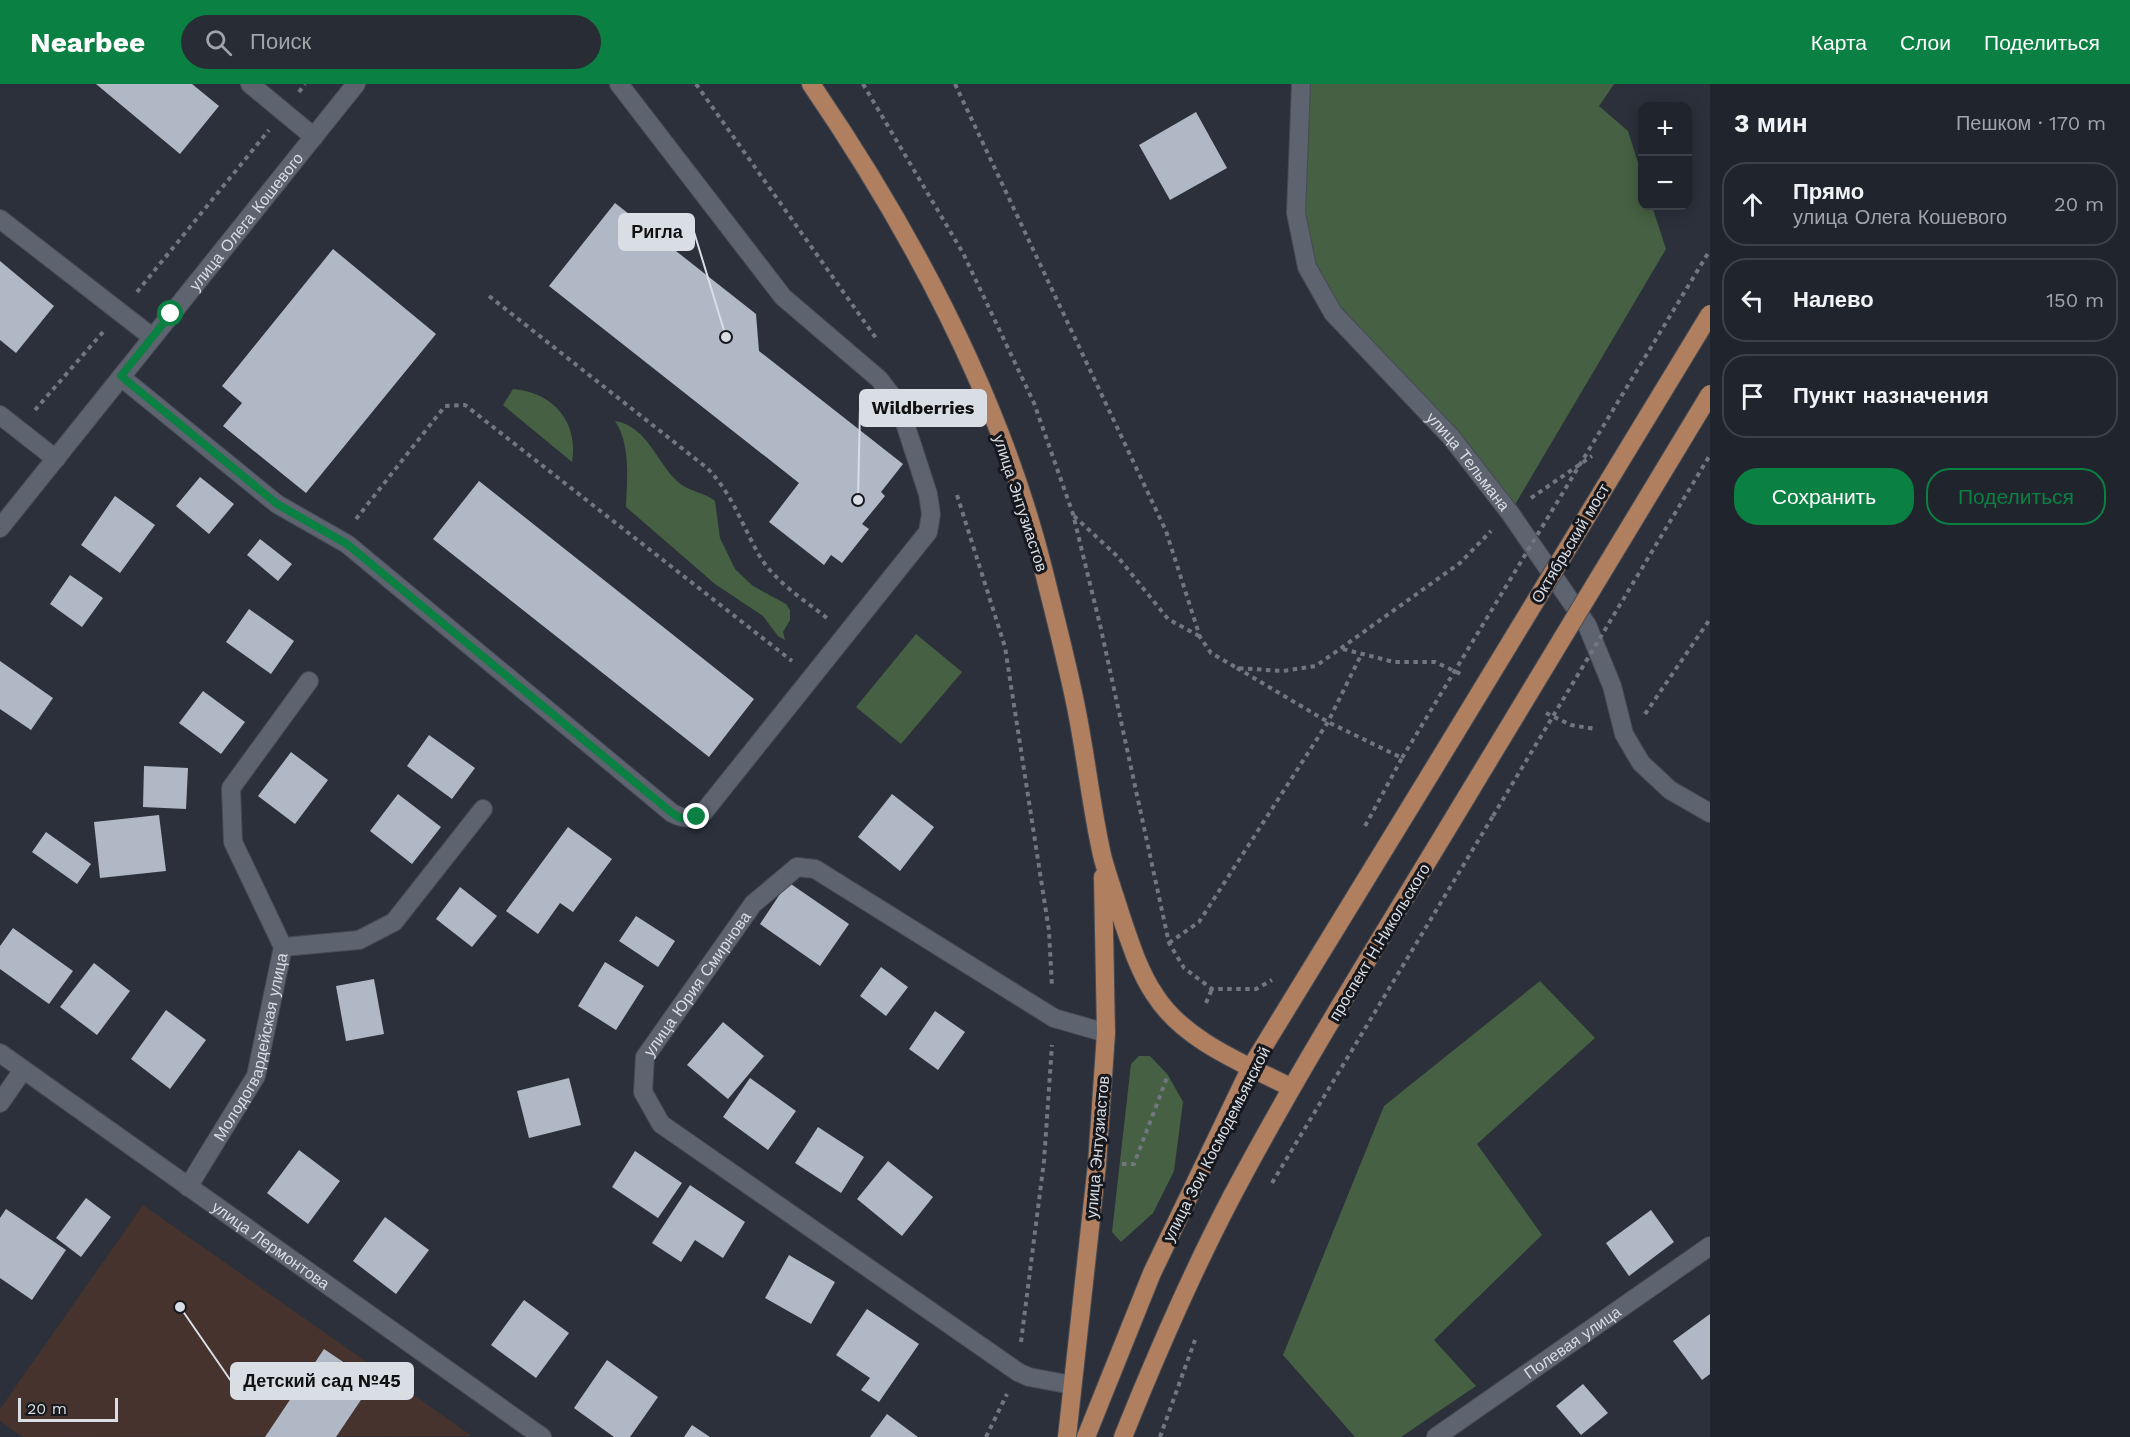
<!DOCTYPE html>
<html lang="ru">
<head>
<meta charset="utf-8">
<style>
  :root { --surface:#20242c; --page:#282c34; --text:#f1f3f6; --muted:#a2a4a9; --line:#3d4148; --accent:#0b8043 }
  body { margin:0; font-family:"Work Sans",sans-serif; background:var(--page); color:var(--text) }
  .controls { position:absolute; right:18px; top:18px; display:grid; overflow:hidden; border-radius:12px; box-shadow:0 3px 15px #0003 }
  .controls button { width:54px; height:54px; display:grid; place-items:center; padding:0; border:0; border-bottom:2px solid var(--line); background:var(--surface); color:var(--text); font:30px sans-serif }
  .scale { position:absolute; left:18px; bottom:15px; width:100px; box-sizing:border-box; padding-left:6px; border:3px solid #d9dde4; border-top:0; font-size:16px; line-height:21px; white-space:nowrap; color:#d9dde4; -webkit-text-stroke:4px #16181d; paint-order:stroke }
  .stop { position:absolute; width:18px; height:18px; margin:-14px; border:4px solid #0b8043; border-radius:50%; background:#fff }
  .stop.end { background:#0b8043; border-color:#fff; box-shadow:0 2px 6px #0008 }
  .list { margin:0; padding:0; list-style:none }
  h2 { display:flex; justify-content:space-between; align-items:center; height:78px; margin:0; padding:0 24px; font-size:26px }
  h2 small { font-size:20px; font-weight:400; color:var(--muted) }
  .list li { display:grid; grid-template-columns:39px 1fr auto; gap:18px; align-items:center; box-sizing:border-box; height:84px; margin:0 12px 12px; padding:0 12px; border:2px solid var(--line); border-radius:24px }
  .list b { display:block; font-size:22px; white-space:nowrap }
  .list p { margin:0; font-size:20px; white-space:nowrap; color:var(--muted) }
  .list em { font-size:20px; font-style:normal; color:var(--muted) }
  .actions { display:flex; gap:12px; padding:18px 24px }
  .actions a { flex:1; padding:14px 0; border:2px solid var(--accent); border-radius:24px; text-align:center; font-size:21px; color:var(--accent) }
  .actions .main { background:var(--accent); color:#fff }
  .icon { flex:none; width:33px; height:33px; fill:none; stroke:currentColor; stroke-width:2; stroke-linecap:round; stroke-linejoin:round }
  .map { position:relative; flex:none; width:1710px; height:1353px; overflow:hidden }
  header { display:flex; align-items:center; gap:36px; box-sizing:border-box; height:84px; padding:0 30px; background:var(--accent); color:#fff }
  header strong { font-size:28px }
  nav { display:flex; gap:33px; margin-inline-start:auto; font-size:21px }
  .search { width:420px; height:54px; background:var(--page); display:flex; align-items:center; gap:15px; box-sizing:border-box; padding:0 21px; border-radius:33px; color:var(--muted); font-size:22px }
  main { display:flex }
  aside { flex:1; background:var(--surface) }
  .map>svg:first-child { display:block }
  .education { fill:#46332d }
  .green { fill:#456042 }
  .building { fill:#b1b8c5 }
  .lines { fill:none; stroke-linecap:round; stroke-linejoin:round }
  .minor-casing { stroke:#464b54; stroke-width:20 }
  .major-casing { stroke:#464b54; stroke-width:20 }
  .path { stroke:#727680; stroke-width:4; stroke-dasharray:4.5 4.5; stroke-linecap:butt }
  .minor { stroke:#5d636f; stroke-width:18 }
  .major { stroke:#b07f60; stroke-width:18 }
  .major-bridge-casing { stroke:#464b54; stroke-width:20; stroke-linecap:butt }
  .path-bridge { stroke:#727680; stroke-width:4; stroke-dasharray:4.5 4.5; stroke-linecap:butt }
  .major-bridge { stroke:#b07f60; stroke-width:18 }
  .route { stroke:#0b8043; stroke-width:8 }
  .labels { text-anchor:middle; stroke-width:6; stroke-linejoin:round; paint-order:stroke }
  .street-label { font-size:16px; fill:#d9dde4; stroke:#16181d }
  .leader { fill:none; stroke:#d9dde4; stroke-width:2 }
  .callout-dot { fill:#d9dde4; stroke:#16181d; stroke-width:2 }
  .callout { fill:#d9dde4; stroke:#d9dde4; stroke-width:2 }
  .callout-label { font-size:18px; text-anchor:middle; font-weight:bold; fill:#111 }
</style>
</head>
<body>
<header>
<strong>Nearbee</strong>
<div class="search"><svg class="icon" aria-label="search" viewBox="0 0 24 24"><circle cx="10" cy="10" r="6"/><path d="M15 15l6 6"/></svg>Поиск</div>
<nav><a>Карта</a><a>Слои</a><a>Поделиться</a></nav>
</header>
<main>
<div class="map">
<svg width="1710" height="1353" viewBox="0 0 1710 1353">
  <rect width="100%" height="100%" fill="#2b303b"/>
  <path class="education" d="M143 1121 472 1352 23 1353 0 1337V1325Z"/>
  <path class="green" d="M1301 0H1614L1599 22 1628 47 1642 91V122H1652L1666 165 1510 429 1333 229 1296 129Z
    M513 305C552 308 579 337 572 378L503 321Z
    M615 337C647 342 657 379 678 398 689 408 705 408 715 417L720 454 735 485 753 502 786 520 790 526V536L783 548 785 556 778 552 763 532 715 500 626 423C627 395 631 361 615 337Z
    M916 550 962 588 901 660 856 623Z
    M1540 897 1595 954 1477 1060 1542 1151 1434 1256 1476 1302 1401 1353H1355L1283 1271 1384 1022Z
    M1139 972H1150L1168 991 1183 1018 1174 1087 1153 1129 1121 1158 1112 1148 1131 980Z"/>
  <path class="building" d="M96 0H192L219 22 180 70Z
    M1196 28 1227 84 1170 116 1139 61Z
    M615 119 756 230 759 267 903 380 881 408 885 412 862 440 869 445 842 479 831 471 824 481 769 438 799 399 549 202Z
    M333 165 436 250 306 409 223 342 242 319 222 302Z
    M0 177 54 222 16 269 0 256Z
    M200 393 234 420 209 450 176 422Z
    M479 397 754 615 709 673 433 455Z
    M115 412 155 441 120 489 81 461Z
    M260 455 292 480 278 497 247 471Z
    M70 491 103 514 82 543 50 520Z
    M249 525 294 557 271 590 226 558Z
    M0 577 53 614 31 646 0 625Z
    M203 607 245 638 221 670 179 639Z
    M429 651 475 684 452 715 407 682Z
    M291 668 328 696 295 740 258 712Z
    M144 682 188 684 186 725 143 723Z
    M398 710 441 743 412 780 370 747Z
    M892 710 934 743 900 787 858 753Z
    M159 731 166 787 100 794 94 738Z
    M568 743 612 775 573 828 560 819 538 850 506 827Z
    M46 748 91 780 77 800 32 768Z
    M788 798 849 840 820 882 760 840Z
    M460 803 497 832 472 863 436 835Z
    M636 832 675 857 658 883 619 857Z
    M13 844 73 887 49 920 0 885V862Z
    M605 878 644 902 616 946 578 922Z
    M94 879 130 907 97 951 60 923Z
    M881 883 908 903 886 932 860 912Z
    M374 895 384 950 346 957 336 902Z
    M166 926 206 956 170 1005 131 975Z
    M935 927 965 948 938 986 909 965Z
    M723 938 764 972 728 1015 687 981Z
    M569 994 581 1041 529 1054 517 1007Z
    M750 994 796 1027 768 1066 723 1033Z
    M818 1043 864 1073 841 1109 795 1079Z
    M299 1066 340 1097 308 1140 267 1109Z
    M635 1067 682 1099 658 1134 612 1103Z
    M888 1077 933 1113 902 1152 857 1115Z
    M690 1101 745 1138 723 1174 695 1156 681 1178 652 1159Z
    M86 1114 111 1133 81 1173 56 1154Z
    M6 1125 66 1166 32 1216 0 1194V1134Z
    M1651 1126 1674 1158 1629 1192 1606 1159Z
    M385 1133 429 1166 396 1210 353 1177Z
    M789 1171 835 1198 811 1240 765 1214Z
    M524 1216 569 1249 536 1294 491 1261Z
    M867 1225 919 1260 879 1318 861 1306 870 1294 836 1271Z
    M1710 1230V1290L1702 1296 1673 1257Z
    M324 1265 373 1298 336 1353H265Z
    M607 1276 658 1313 630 1353H614L574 1324Z
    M1583 1300 1608 1329 1581 1351 1556 1322Z
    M887 1330 918 1353H870Z
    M692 1341 710 1353H684Z"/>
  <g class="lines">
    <g class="minor-casing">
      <g id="minor">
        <path d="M250 0 314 53"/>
        <path id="s1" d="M1301 0 1296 129 1307 183 1333 229 1451 353 1510 429 1587 541 1612 602 1624 650 1641 679 1670 706 1710 729"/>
        <path d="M0 135 152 253"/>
        <path d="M121 293 277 420 347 460 672 729C683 735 692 736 703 729L928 448 931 430 928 410 899 321 879 295 783 213 619 0"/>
        <path d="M0 331 56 375"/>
        <path id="s2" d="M0 444 356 0"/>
        <path d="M283 863 359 856 394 838 483 725"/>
        <path id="s3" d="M0 969 542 1353"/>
        <path d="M0 1019 23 986"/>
        <path id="s4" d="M188 1103 256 992 283 863 233 758 231 704 309 597"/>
        <path id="s5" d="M1072 1301 1029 1293 1018 1288 661 1040 643 1008 645 973 753 820 797 783 815 785 1054 934 1106 949"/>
        <path id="s6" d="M1436 1353 1710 1162"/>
      </g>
    </g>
    <g class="major-casing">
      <path id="major" d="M811 0C912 148 1001 313 1044 488 1055 533 1067 578 1076 623 1086 672 1091 722 1102 771 1107 791 1115 812 1121 832 1130 858 1139 888 1155 911 1184 957 1245 980 1292 1004
        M1067 1353 1097 1080 1106 949 1103 793
        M1086 1353 1152 1189 1251 983 1431 689
        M1123 1353C1156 1271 1191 1190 1232 1112 1304 976 1387 845 1467 712"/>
    </g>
    <path class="path" d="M696 0 878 257
      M863 0 963 169 1034 319 1073 430 1101 545 1169 859 1184 884 1212 905H1256L1272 896
      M955 0 1166 447 1200 553 1211 569 1237 584 1283 587 1316 582 1460 479 1491 447
      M299 8 305 0
      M137 208 269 46
      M489 212 707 384C732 409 742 441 759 471 775 498 803 515 827 534
      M35 326 103 248
      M957 411 1005 563 1049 847 1052 903
      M1531 414 1592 372
      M1074 432 1117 472 1168 535 1199 552
      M356 435 445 322 465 321 792 577
      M1343 565 1394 578H1435L1463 591
      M1237 584 1328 638 1402 674 1364 744
      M1546 629 1571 641 1595 645
      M1645 630 1710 535
      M1169 859 1199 838 1328 638 1361 571
      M1206 919 1212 905
      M1122 1080H1134L1168 991
      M1272 1099 1493 732
      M1021 1258 1044 1077 1052 961
      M986 1353 1007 1310
      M1160 1353 1195 1256"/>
    <use href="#minor" class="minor"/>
    <use href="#major" class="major"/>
    <g class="major-bridge-casing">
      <path id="major-bridge" d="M1431 689 1710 230
        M1467 712 1710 310"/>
    </g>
    <path class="path-bridge" d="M1402 674 1710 166
      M1493 732 1710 371"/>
    <use href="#major-bridge" class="major-bridge"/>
  </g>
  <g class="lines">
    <path class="route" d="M171 230 121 292 277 420 347 460 672 729 680 734 697 733"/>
  </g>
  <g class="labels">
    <g class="street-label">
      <text dy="6" stroke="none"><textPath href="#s2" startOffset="393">улица Олега Кошевого</textPath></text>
      <text dy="6" stroke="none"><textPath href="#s1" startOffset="438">улица Тельмана</textPath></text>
      <text transform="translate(1021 419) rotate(72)" y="6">улица Энтузиастов</text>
      <text transform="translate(1570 459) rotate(-59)" y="6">Октябрьский мост</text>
      <text transform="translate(1379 858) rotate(-59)" y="6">проспект Н.Никольского</text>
      <text dy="6" stroke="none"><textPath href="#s5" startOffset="652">улица Юрия Смирнова</textPath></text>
      <text dy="6" stroke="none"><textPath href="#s4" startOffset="156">Молодогвардейская улица</textPath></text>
      <text transform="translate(1216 1060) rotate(-63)" y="6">улица Зои Космодемьянской</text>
      <text transform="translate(1097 1063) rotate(-85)" y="6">улица Энтузиастов</text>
      <text dy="6" stroke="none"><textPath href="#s3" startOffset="332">улица Лермонтова</textPath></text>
      <text dy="6" stroke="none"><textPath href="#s6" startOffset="166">Полевая улица</textPath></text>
    </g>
  </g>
  <path class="leader" d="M726 253L694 148M858 416L860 324M180 1223L231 1297"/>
  <g class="callout-dot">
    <circle cx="726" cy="253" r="6"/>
    <circle cx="858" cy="416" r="6"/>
    <circle cx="180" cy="1223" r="6"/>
  </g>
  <g class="callout">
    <rect x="619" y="130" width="75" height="36" rx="6"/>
    <rect x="860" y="306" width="126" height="36" rx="6"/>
    <rect x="231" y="1279" width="182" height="36" rx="6"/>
  </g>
  <g class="callout-label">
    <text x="657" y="154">Ригла</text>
    <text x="923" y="330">Wildberries</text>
    <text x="322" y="1303">Детский сад №45</text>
  </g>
</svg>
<div class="controls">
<button>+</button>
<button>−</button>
</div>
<div class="scale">20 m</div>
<div class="stop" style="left:171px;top:230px"></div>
<div class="stop end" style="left:697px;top:733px"></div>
</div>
<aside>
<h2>3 мин<small>Пешком · 170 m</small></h2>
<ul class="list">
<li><svg class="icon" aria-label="ahead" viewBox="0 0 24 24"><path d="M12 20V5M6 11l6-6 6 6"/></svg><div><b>Прямо</b><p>улица Олега Кошевого</p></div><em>20 m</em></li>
<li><svg class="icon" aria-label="left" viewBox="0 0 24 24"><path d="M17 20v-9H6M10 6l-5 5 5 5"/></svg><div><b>Налево</b></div><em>150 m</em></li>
<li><svg class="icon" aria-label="arrive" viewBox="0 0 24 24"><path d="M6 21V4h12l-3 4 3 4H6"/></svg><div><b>Пункт назначения</b></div></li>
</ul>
<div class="actions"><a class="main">Сохранить</a><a>Поделиться</a></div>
</aside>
</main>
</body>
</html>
